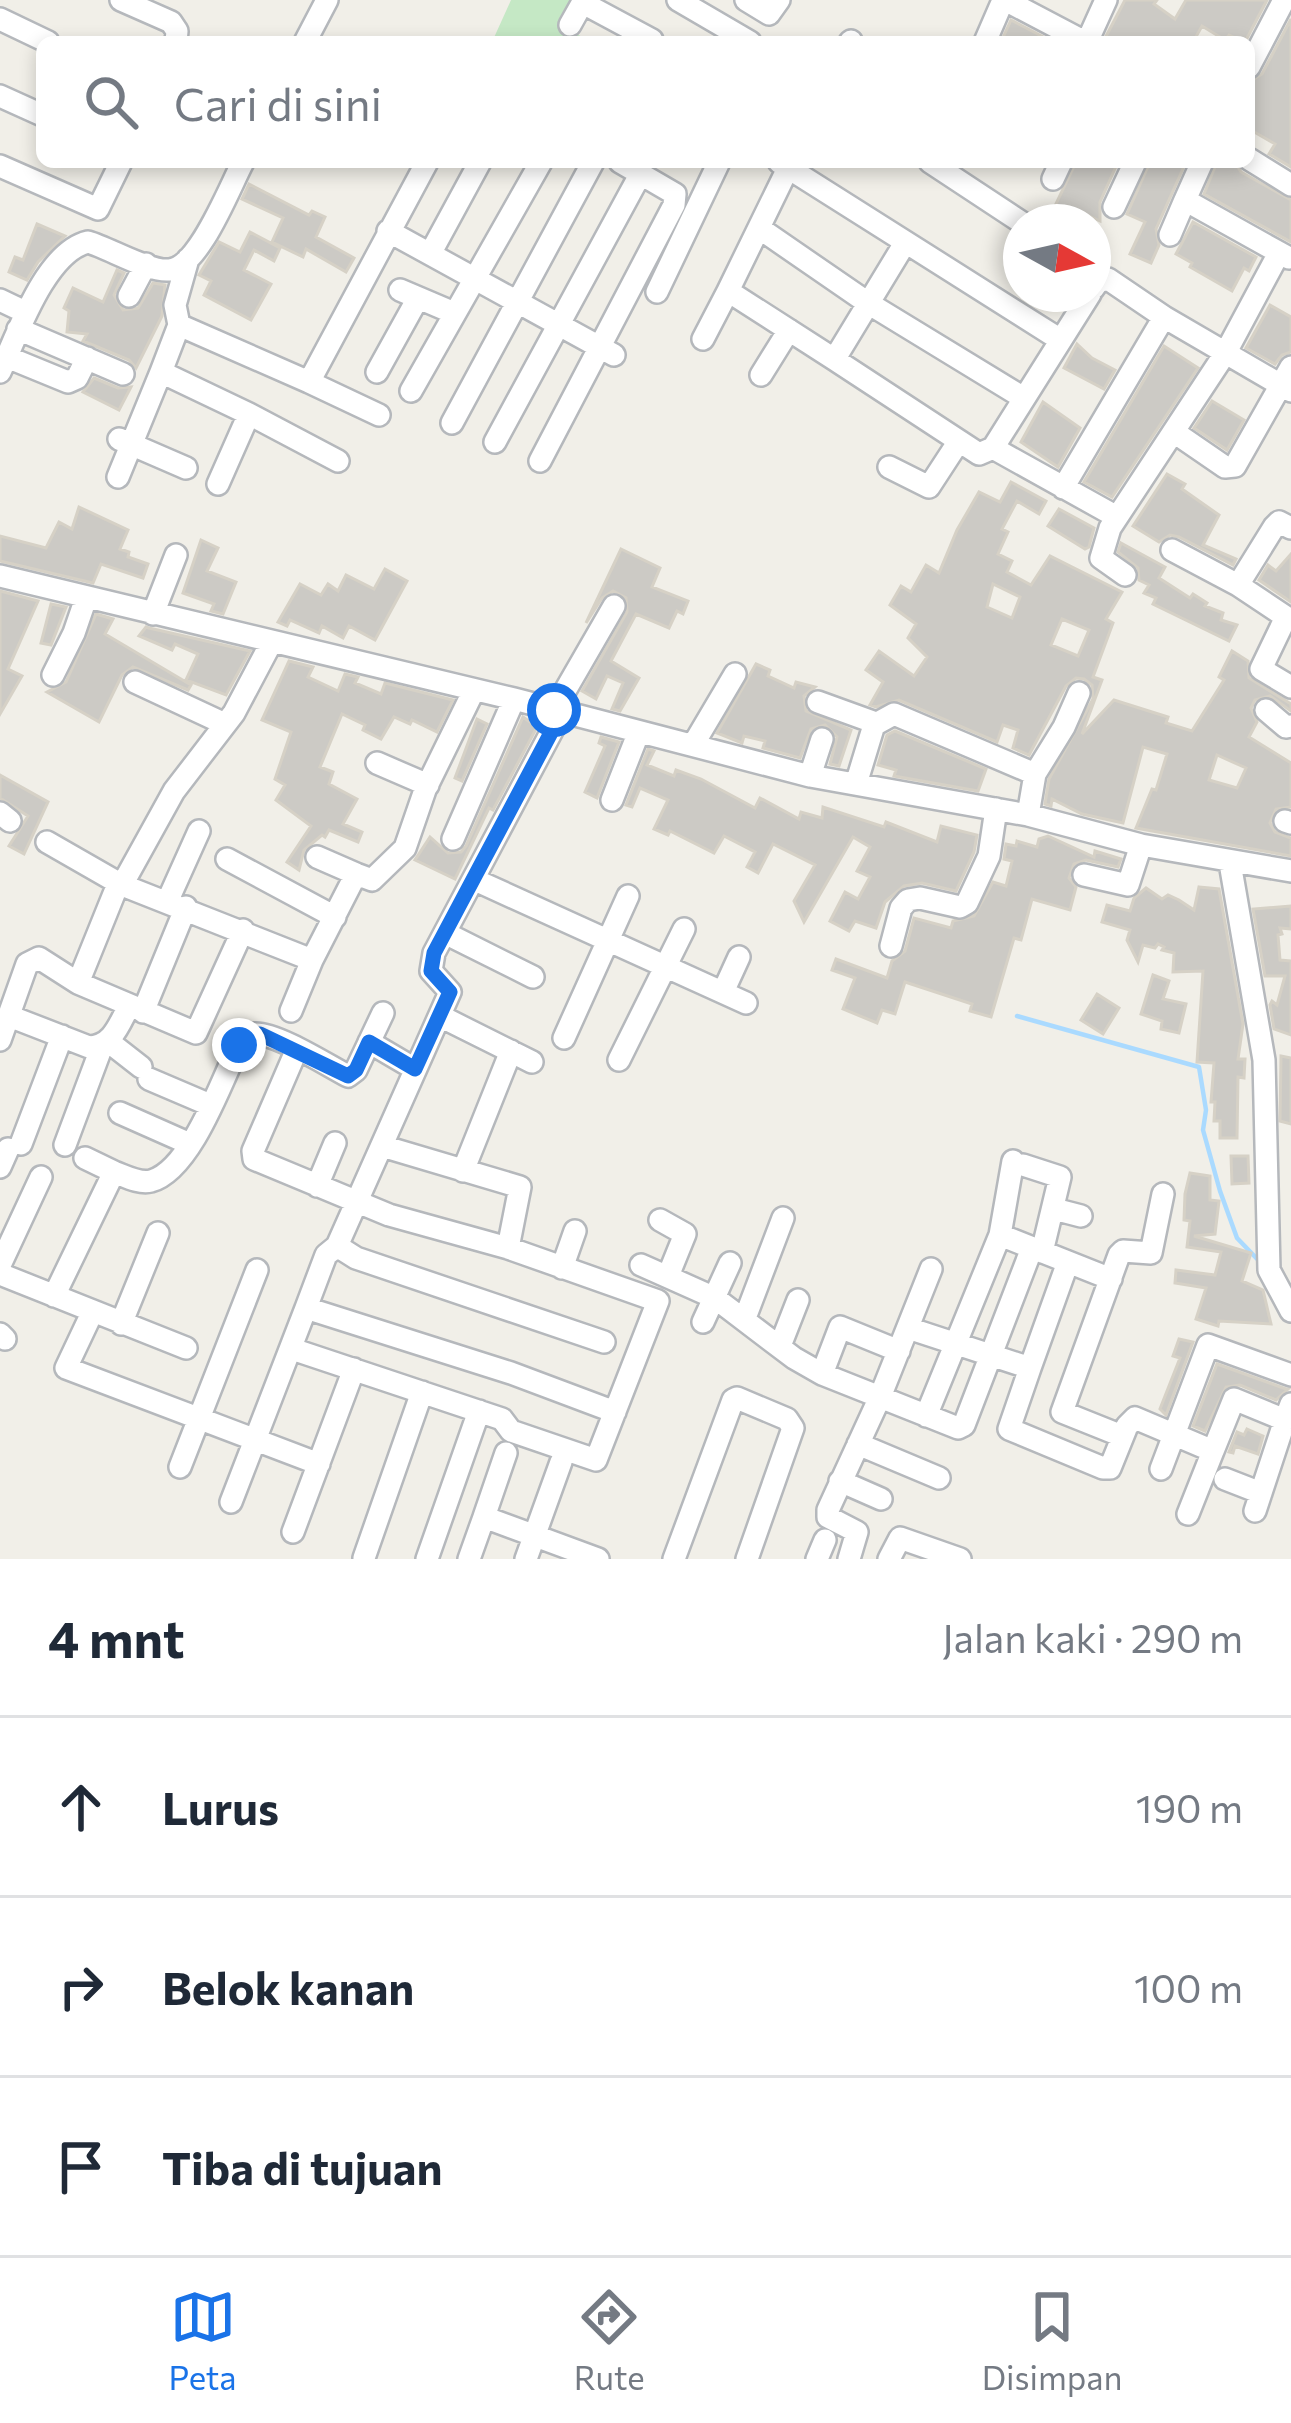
<!DOCTYPE html>
<html lang="id">
<head>
<meta charset="utf-8">
<style>
  :root { --surface:#fff; --page:#f2f2f3; --text:#1f2937; --muted:#747a83; --line:#e0e1e3; --accent:#1a73e8 }
  body { margin:0; font-family:Commissioner,sans-serif; background:var(--page); color:var(--text) }
  .compass { position:absolute; left:1003px; top:204px; width:108px; height:108px; border-radius:50%; background:var(--surface); box-shadow:0 6px 18px #0003; rotate:98deg }
  .stop { position:absolute; width:36px; height:36px; margin:-27px; border:9px solid #1a73e8; border-radius:50%; background:#fff }
  .stop.end { background:#1a73e8; border-color:#fff; box-shadow:0 3px 12px #0008 }
  .list { margin:0; padding:0; list-style:none }
  h2 { display:flex; justify-content:space-between; align-items:center; height:156px; margin:0; padding:0 48px; font-size:51px }
  h2 small { font-size:39px; font-weight:400; color:var(--muted) }
  .list li { display:grid; grid-template-columns:78px 1fr auto; gap:36px; align-items:center; box-sizing:border-box; height:180px; padding:0 48px; border-top:3px solid var(--line) }
  .list b { display:block; font-size:45px; white-space:nowrap }
  .list em { font-size:39px; font-style:normal; color:var(--muted) }
  .icon { flex:none; width:66px; height:66px; fill:none; stroke:currentColor; stroke-width:2; stroke-linecap:round; stroke-linejoin:round }
  .map { position:relative; flex:none; width:1291px; height:1559px; overflow:hidden }
  .search { position:absolute; background:var(--surface); box-shadow:0 6px 18px #0003; left:36px; right:36px; top:36px; height:132px; display:flex; align-items:center; gap:30px; box-sizing:border-box; padding:0 42px; border-radius:18px; color:var(--muted); font-size:45px }
  .sheet { height:696px; background:var(--surface) }
  nav { display:flex; justify-content:space-around; align-items:center; box-sizing:border-box; height:168px; border-top:3px solid var(--line); background:var(--surface); font-size:33px; color:var(--muted) }
  nav a { display:grid; justify-items:center; gap:6px }
  nav .on { color:var(--accent) }
  .map>svg:first-child { display:block }
  .green { fill:#c5e8c5 }
  .lines { fill:none; stroke-linecap:round; stroke-linejoin:round }
  .stream { stroke:#aadaff; stroke-width:4.5 }
  .building { fill:#cccac5; stroke:#d6d1c6; stroke-width:3; fill-rule:evenodd }
  .minor-casing { stroke:#b5b8bc; stroke-width:26 }
  .minor { stroke:#fff; stroke-width:21 }
  .route { stroke:#1a73e8; stroke-width:15 }
</style>
</head>
<body>
<div class="map">
<svg width="1291" height="1559" viewBox="0 0 1291 1559">
  <rect width="100%" height="100%" fill="#f1efe8"/>
  <path class="green" d="M511 0H579L566 27 590 42H492Z"/>
  <g class="lines">
    <path class="stream" d="M1017 1016 1199 1067 1206 1110 1203 1130 1220 1191 1237 1238 1262 1264"/>
  </g>
  <path class="building" d="M1125 0H1157L1154 4 1175 19 1186 0H1267L1245 42 1229 35 1225 40 1202 26 1193 42H1103Z
    M1291 19V167L1269 154 1275 144 1249 129V82L1262 74Z
    M1011 20 1053 42H1001Z
    M1076 162H1118L1100 202V221L1074 209 1071 218 1053 210Z
    M1150 162H1186L1156 229 1159 245 1151 263 1130 254 1145 222 1127 214Z
    M1217 162H1235L1241 172 1291 200V242L1204 194Z
    M249 184 309 215 312 211 325 217 316 237 354 258 346 272 306 249 303 257 272 242 283 218 242 199Z
    M1193 222 1256 257 1249 271 1244 268 1232 291 1190 267 1192 263 1176 254Z
    M37 224 65 236 38 262 27 280 9 272 15 257 23 260Z
    M250 232 280 248 274 261 254 250 244 270 271 284 251 320 204 295 211 281 199 275 219 242 240 252Z
    M117 270 124 273 114 295 123 310 138 308 153 283 165 285 162 316 136 368 129 360 83 341 87 334 67 332 69 311 64 308 73 288 103 302Z
    M1270 305 1291 317V352L1282 355 1275 364 1246 348Z
    M1077 344 1092 358 1115 370 1104 389 1064 368Z
    M1164 346 1198 368 1112 497 1084 482Z
    M94 378 118 388 131 387 119 410 83 392Z
    M1212 401 1244 420 1227 450 1194 428Z
    M1043 402 1080 428 1058 467 1021 442Z
    M1167 474 1185 484 1182 489 1219 515 1203 545 1236 559 1233 565 1179 537 1170 535 1159 542 1133 526Z
    M1011 482 1046 501 1039 514 1017 501 1002 529 1008 532 998 554 1012 561 1007 572 1031 585 1050 556 1122 592 1106 619 1113 623 1093 677 1102 680 1082 734 1114 700 1168 717 1166 723 1192 731 1224 680 1219 677 1232 651 1248 661 1249 678 1291 704V711L1270 696 1255 700 1251 708 1257 722 1249 737 1291 763V807L1276 809 1270 823 1275 832 1291 838V856L1136 828 1152 789 1156 790 1167 754 1143 747 1123 823 1082 814 1052 799 1051 806 1045 804 1049 779 1093 699 1092 685 1084 679 1076 678 1066 686 1029 755 1013 748 1018 730 1003 725 997 742 899 700 876 707 870 705 883 682 866 670 879 651 914 676 927 657 908 638 916 624 890 605 901 586 911 592 926 565 939 573 957 530 979 492 1000 502ZM993 584 1020 597 1012 618 987 607ZM1062 619 1089 630 1078 656 1051 645ZM1217 755 1246 768 1237 788 1209 780Z
    M79 507 128 530 120 549 129 552 128 557 148 564 143 578 101 564 93 583 0 561V536L46 548 59 522 72 529Z
    M1059 509 1094 528 1089 547 1085 549 1048 526Z
    M201 540 218 548 207 571 236 582 223 614 211 611 214 604 183 593Z
    M1121 543 1165 567 1159 578 1190 598 1193 594 1207 603 1205 606 1223 613 1221 620 1237 625 1229 641 1153 604 1156 598 1144 593 1149 585 1139 580 1138 568 1118 552Z
    M621 549 660 568 652 587 688 601 683 614 677 611 669 628 636 614 611 661 639 678 620 711 612 709 623 683 607 676 596 699 582 691 627 612 626 598 613 591 602 598 586 623Z
    M1291 554V602L1259 580 1268 565 1276 571Z
    M385 569 407 581 375 640 349 626 343 638 322 626 319 633 290 620 287 626 278 622 300 584 321 595 328 584 338 591 346 575 374 589Z
    M0 591 38 601 8 669 22 676 0 714Z
    M51 604 66 607 51 645 41 643Z
    M96 614 113 619 105 634 191 685 188 690 133 667 122 675 99 722 47 692 66 682Z
    M146 627 149 628 250 651 226 695 186 680 198 654 175 644 172 650 139 636Z
    M289 661 313 667 308 677 338 691 345 674 358 677 355 683 381 694 385 683 453 700 437 732 412 720 410 724 394 717 381 739 363 730 365 725 342 714 320 767 333 772 329 784 357 799 343 824 362 832 358 842 329 830 325 837 322 835 304 850 299 870 287 862 311 826 276 800 285 785 275 779 291 732 262 720Z
    M756 664 770 670 768 676 794 688 796 682 815 687 804 696 806 711 851 730 839 766 830 764 837 737 825 725 811 729 800 758 763 748 765 741 744 736 742 743 717 733Z
    M523 717 537 727 493 810 489 808 455 879 415 860 430 837 448 853 461 852 466 846Z
    M477 719 487 724 462 781 455 778Z
    M895 731 986 769 978 791 894 776 896 770 878 765 887 735Z
    M601 737 619 742 597 798 585 792 605 746 599 743Z
    M648 749 654 751 647 765 674 776 676 770 701 779 755 808 760 798 799 819 801 812 822 818 823 807 884 827 886 822 937 842 941 826 977 835 974 852 956 891 922 883 904 886 885 902 876 928 855 921 849 931 830 921 845 892 858 899 870 877 857 871 870 847 853 837 804 922 794 901 815 865 773 844 758 873 747 867 755 852 724 836 714 853 670 831 668 835 654 829 668 800 640 788 632 807 626 805Z
    M0 775 48 802 24 854 9 846 28 816 0 798Z
    M1048 836 1094 857 1095 851 1121 859 1118 867 1086 860 1074 864 1069 878 1076 887 1070 910 1032 899 1021 940 1014 938 991 1017 970 1011 972 1004 905 982 895 1014 882 1010 877 1023 843 1009 855 978 832 970 836 959 887 978 892 961 905 951 914 918 951 928 953 921 974 916 993 882 1006 886 1012 861 1004 859 1006 844 1016 846 1017 841 1037 847 1039 839Z
    M1199 887 1219 889 1243 1024 1238 1059H1245L1244 1078 1238 1077 1237 1138H1220V1121H1214L1215 1102H1211L1214 1063 1197 1062 1203 971 1173 972 1174 953 1162 950 1164 947 1158 944 1155 948 1143 945 1138 962 1127 940 1130 930 1102 922 1107 905 1130 911 1134 898 1146 888 1162 899 1168 895 1179 900 1194 910Z
    M1291 906V929L1280 928 1282 934 1278 935 1280 960 1291 961V1035L1274 1029 1270 1005 1272 1001 1277 1005 1285 976H1265L1253 909Z
    M1153 975 1169 981 1163 999 1186 1004 1179 1033 1161 1029 1162 1021 1141 1014Z
    M1097 994 1119 1008 1103 1034 1081 1020Z
    M1281 1056 1291 1058V1124L1280 1121Z
    M1231 1156H1248L1249 1183 1232 1184Z
    M1190 1173 1210 1176V1200L1219 1201 1215 1234 1194 1236 1251 1253 1242 1281 1263 1290 1271 1324 1219 1321 1218 1326 1196 1319 1206 1288 1175 1283 1176 1270 1215 1275 1221 1252 1187 1247 1190 1221 1184 1220 1185 1194Z
    M1179 1339 1193 1342 1166 1415 1160 1409 1180 1358 1173 1356Z
    M1217 1364 1286 1389H1288L1276 1400 1240 1385 1226 1387 1205 1431 1193 1426Z
    M1247 1429 1263 1436 1258 1454 1235 1446 1233 1453 1229 1452 1237 1432 1244 1435Z"/>
  <g class="lines">
    <g class="minor-casing">
      <path id="minor" d="M121 0 171 22 177 31 176 42
        M678 0 750 42
        M746 0 769 14 779 0
        M583 3 652 40
        M0 19 48 42
        M570 25 584 0
        M305 42 327 0
        M850 42 851 41
        M985 42 1001 5 1007 1 1085 42
        M1087 42 1106 0
        M1249 67 1284 0
        M0 96 42 115
        M1249 159 1291 185
        M779 162 1059 339
        M930 162 1021 222
        M1202 162 1185 200 1289 258
        M0 166 98 209 121 162
        M1053 179 1061 162
        M1114 207 1135 162
        M759 228 868 303 1022 397
        M388 231 614 355
        M1170 235 1185 200
        M905 243 837 355V361L979 454 993 448 1090 294
        M430 254 480 162
        M188 259 175 305 179 325 161 372 249 414 218 484
        M1093 289 1098 282 1108 279 1164 317
        M400 290 454 313
        M728 291 791 162
        M657 292 719 162
        M129 296 146 264
        M0 300 25 312
        M179 325 309 382 427 162
        M18 329 123 374
        M703 339 728 291 837 361
        M7 357 68 382 77 378 87 358
        M0 372C17 336 45 252 88 242 109 248 149 272 169 270 199 268 230 186 243 162
        M377 372 418 298
        M761 375 789 330
        M309 382 379 415
        M411 391 541 162
        M249 414 338 461
        M452 423 593 162
        M1174 432 1225 467 1235 466 1291 367
        M119 439 186 468
        M495 442 641 173
        M993 448 1117 517
        M540 461 674 205 675 194 620 162
        M889 467 929 487 959 441
        M118 477 161 372
        M1063 488 1164 317 1291 391
        M1172 550 1238 585 1286 617 1261 669 1291 687
        M1125 575 1101 558 1110 528 1226 352 1279 253
        M0 576 514 699 810 776 1028 815 1141 845 1291 871
        M1238 585 1274 527 1279 522 1291 528
        M153 614 176 555
        M53 675 74 633 86 598
        M135 682 225 724
        M818 702 876 723
        M554 710 614 606
        M1266 710 1286 727 1291 726
        M562 712 434 953 431 971 450 992 337 1246 356 1258 604 1342
        M693 745 735 674
        M377 763 428 785
        M1035 774 1064 727 1079 693
        M810 776 822 739
        M856 784 874 725 894 714 1035 774 1028 815
        M612 800 638 734
        M0 813 10 821
        M1285 821 1291 823
        M453 839 514 699
        M47 842 122 885 174 791 234 713 271 643
        M317 857 356 874
        M227 859 335 917
        M1230 863 1264 1060 1269 1270 1291 1311
        M1084 875 1128 885 1141 845
        M475 880 746 1003
        M168 900 199 831
        M445 933 533 977
        M891 946 901 908 908 900 920 898 960 907 967 903 989 856 996 809
        M78 983 196 1033 243 930
        M723 992 739 957
        M291 1011 312 960
        M143 1012 186 907
        M9 1016 89 1047C113 1046 119 1024 129 1006
        M440 1016 532 1062
        M564 1038 628 896
        M0 1040 27 964 39 958 78 983 116 889 122 885 312 960 356 874 372 880 405 848 425 790 474 690
        M109 1042 141 1067
        M369 1042 415 1069
        M297 1049 253 1151 254 1159 389 1215 508 1248 520 1187 382 1146
        M619 1060 684 929
        M149 1079 210 1105
        M120 1113 190 1144
        M21 1144 62 1036
        M65 1145 102 1046
        M85 1158 114 1172
        M1013 1161 1000 1235 1111 1279
        M1023 1165 1060 1177 1042 1252
        M0 1167 8 1149
        M463 1171 511 1051
        M317 1186 335 1143
        M1054 1209 1081 1216
        M660 1220 685 1234 668 1276
        M337 1246 326 1255 306 1308 511 1373 615 1412
        M0 1265 41 1177
        M641 1265 715 1298 794 1358 822 1374 958 1428 964 1425 1032 1248
        M562 1268 575 1231
        M0 1274 186 1348
        M54 1296 114 1172C125 1176 139 1184 151 1181 191 1170 222 1080 239 1045 245 1039 247 1035 255 1034 277 1033 327 1065 348 1076L356 1070 383 1013
        M92 1313 66 1368 319 1464
        M745 1318 783 1218
        M703 1322 730 1263
        M121 1324 158 1233
        M908 1328 1030 1368 1009 1429 1103 1468H1110L1127 1426 1135 1418 1213 1451 1234 1399 1285 1420 1291 1404
        M0 1334 5 1339
        M780 1346 798 1300
        M292 1349 502 1419 511 1431 596 1460 658 1301 508 1248
        M1030 1368 1068 1262
        M822 1374 840 1327 899 1351
        M926 1416 1000 1235
        M1122 1436 1062 1412 1119 1255 1123 1251 1151 1253 1163 1194
        M858 1444 939 1478
        M180 1467 257 1270
        M1161 1469 1208 1345 1291 1375
        M1225 1479 1261 1493
        M840 1481 881 1499
        M231 1502 306 1308
        M1255 1511 1285 1420
        M1188 1514 1213 1451
        M484 1517 506 1453
        M293 1532 354 1369
        M364 1558 422 1392
        M427 1559 479 1411
        M469 1559 484 1517 598 1559
        M526 1559 561 1462
        M674 1559 733 1400 737 1398 787 1419 793 1428 747 1559
        M817 1559 825 1540
        M849 1559 857 1532 828 1517V1510L880 1397 931 1269
        M889 1559 900 1538 960 1559"/>
    </g>
    <use href="#minor" class="minor"/>
  </g>
  <g class="lines">
    <path class="route" d="M239 1045 249 1035 260 1034 348 1076 356 1070 369 1042 415 1069 450 992 431 971 434 953 562 712 554 710"/>
  </g>
</svg>
<svg class="compass" viewBox="-18 -18 36 36"><path d="M0-13l5 13h-10z" fill="#e53935"/><path d="M0 13l5-13h-10z" fill="#747a83"/></svg>
<div class="stop" style="left:554px;top:710px"></div>
<div class="stop end" style="left:239px;top:1045px"></div>
<div class="search"><svg class="icon" aria-label="search" viewBox="0 0 24 24"><circle cx="10" cy="10" r="6"/><path d="M15 15l6 6"/></svg>Cari di sini</div>
</div>
<section class="sheet">
<h2>4 mnt<small>Jalan kaki · 290 m</small></h2>
<ul class="list">
<li><svg class="icon" aria-label="ahead" viewBox="0 0 24 24"><path d="M12 20V5M6 11l6-6 6 6"/></svg><div><b>Lurus</b></div><em>190 m</em></li>
<li><svg class="icon" aria-label="right" viewBox="0 0 24 24"><path d="M7 20v-9h11M14 6l5 5-5 5"/></svg><div><b>Belok kanan</b></div><em>100 m</em></li>
<li><svg class="icon" aria-label="arrive" viewBox="0 0 24 24"><path d="M6 21V4h12l-3 4 3 4H6"/></svg><div><b>Tiba di tujuan</b></div></li>
</ul>
</section>
<nav>
<a class="on"><svg class="icon" aria-label="map" viewBox="0 0 24 24"><path d="M3 6l6-2 6 2 6-2v14l-6 2-6-2-6 2zM9 4v14M15 6v14"/></svg>Peta</a>
<a><svg class="icon" aria-label="directions" viewBox="0 0 24 24"><path d="M12 3l9 9-9 9-9-9zM9 14v-3h6M13 9l2 2-2 2"/></svg>Rute</a>
<a><svg class="icon" aria-label="saved" viewBox="0 0 24 24"><path d="M7 4h10v16l-5-4-5 4z"/></svg>Disimpan</a>
</nav>
</body>
</html>
